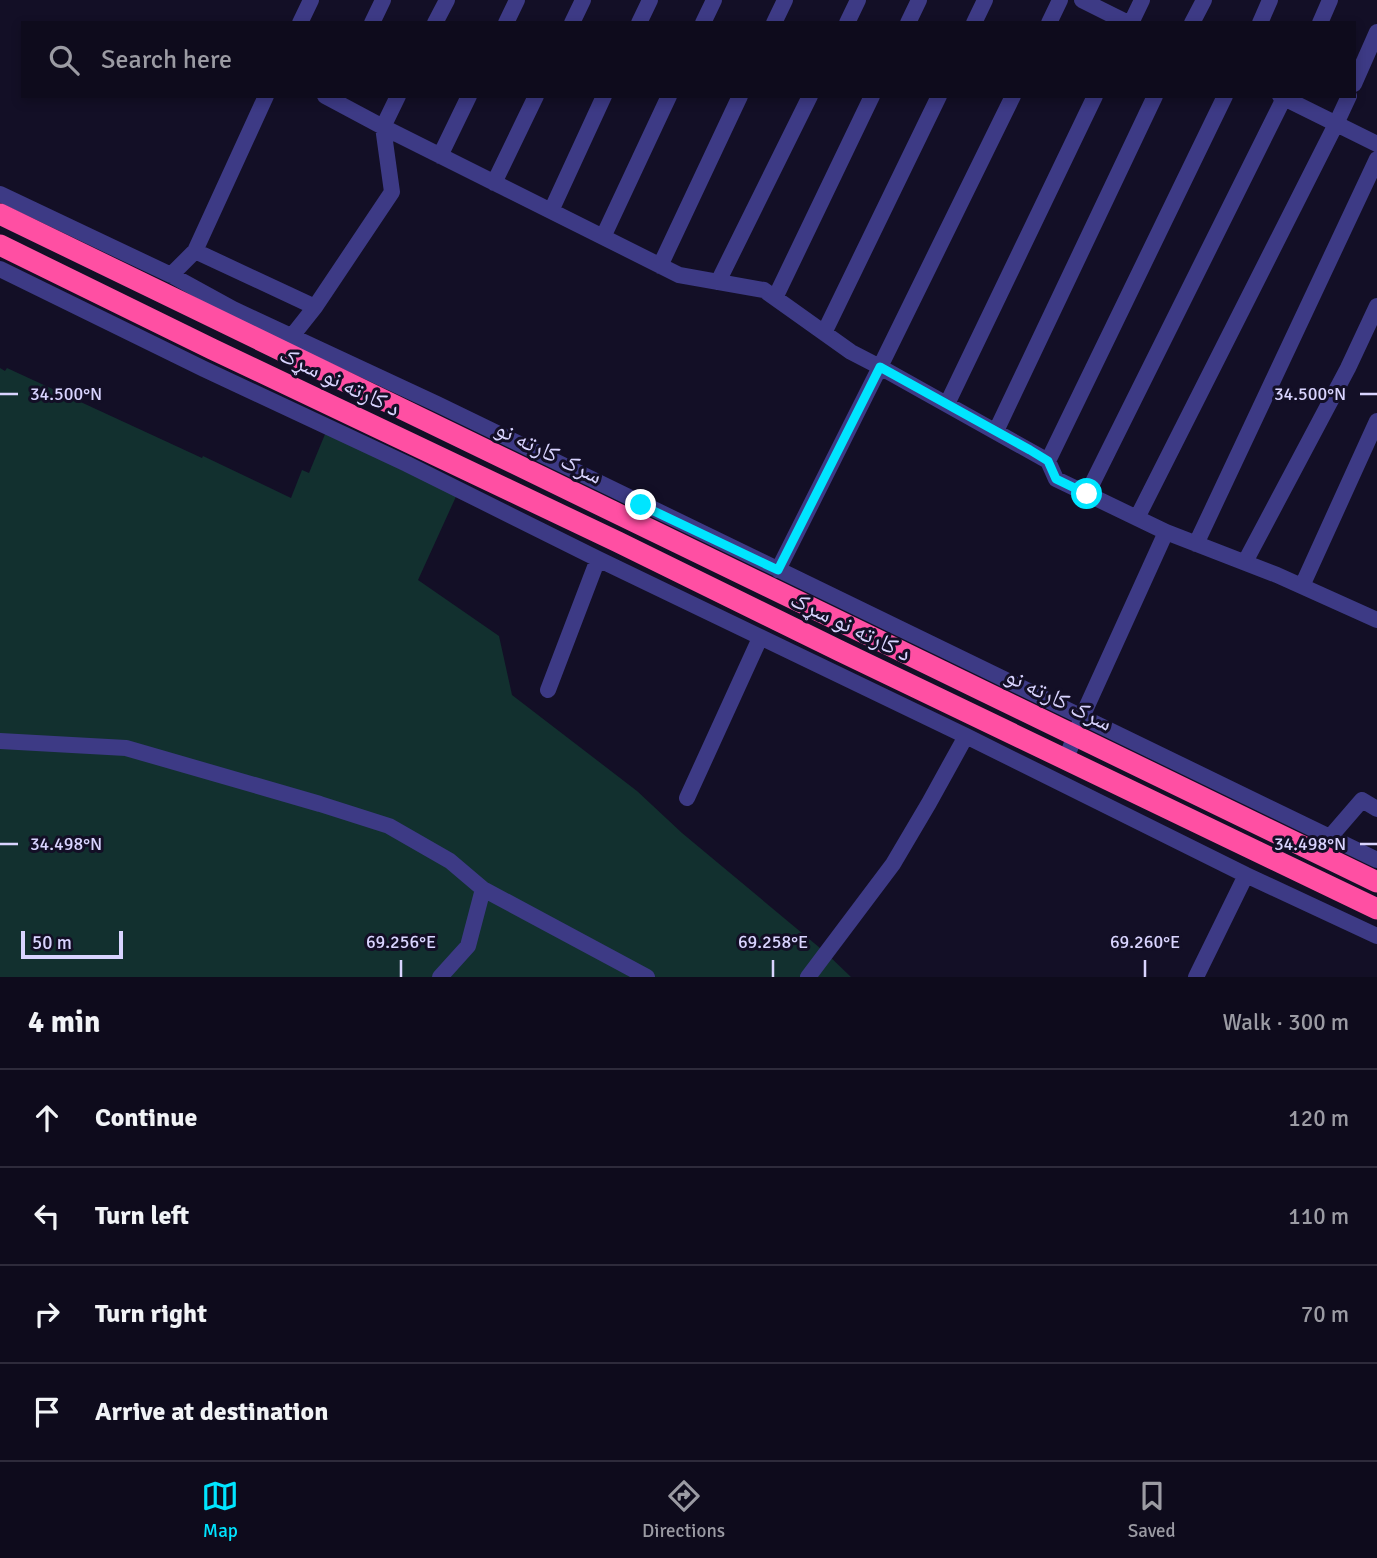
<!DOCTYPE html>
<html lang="en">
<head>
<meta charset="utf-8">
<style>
  :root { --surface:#0e0b1c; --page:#1c1929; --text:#f1f3f6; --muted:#9b9ba3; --line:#2e2b3b; --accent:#00e5ff }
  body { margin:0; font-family:Signika,"Noto Naskh Arabic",sans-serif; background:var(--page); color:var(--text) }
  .scale { position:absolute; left:21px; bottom:18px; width:102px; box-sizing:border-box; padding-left:7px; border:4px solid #d9d4ff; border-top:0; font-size:19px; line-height:24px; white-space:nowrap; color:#d9d4ff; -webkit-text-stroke:5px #130f26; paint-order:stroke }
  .stop { position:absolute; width:21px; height:21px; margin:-16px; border:5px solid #00e5ff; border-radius:50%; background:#fff }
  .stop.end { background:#00e5ff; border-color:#fff; box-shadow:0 2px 7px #0008 }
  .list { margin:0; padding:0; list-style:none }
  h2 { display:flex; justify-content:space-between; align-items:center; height:91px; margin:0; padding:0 28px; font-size:30px }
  h2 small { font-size:23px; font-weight:400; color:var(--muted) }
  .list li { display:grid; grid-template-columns:46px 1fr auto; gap:21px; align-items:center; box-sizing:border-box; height:98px; padding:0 28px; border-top:2px solid var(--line) }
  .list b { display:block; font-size:26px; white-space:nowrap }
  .list em { font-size:23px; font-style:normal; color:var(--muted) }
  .icon { flex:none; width:38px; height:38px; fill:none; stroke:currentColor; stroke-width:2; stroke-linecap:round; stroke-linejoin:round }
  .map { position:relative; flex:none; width:1377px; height:977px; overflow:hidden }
  .search { position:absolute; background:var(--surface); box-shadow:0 4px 10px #0003; left:21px; right:21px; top:21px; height:77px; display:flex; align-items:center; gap:18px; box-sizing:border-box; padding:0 24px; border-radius:0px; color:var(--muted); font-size:26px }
  .sheet { height:483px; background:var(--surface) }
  nav { display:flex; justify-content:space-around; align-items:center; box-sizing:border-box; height:98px; border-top:2px solid var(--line); background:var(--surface); font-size:19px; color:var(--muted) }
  nav a { display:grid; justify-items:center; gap:4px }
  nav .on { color:var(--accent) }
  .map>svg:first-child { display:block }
  .green { fill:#12302f }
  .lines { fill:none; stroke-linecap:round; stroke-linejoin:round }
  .minor { stroke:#3d3a85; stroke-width:16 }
  .highway { stroke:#ff4fa3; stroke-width:21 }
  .route { stroke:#00e5ff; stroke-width:9 }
  .ticks { fill:none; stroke:#d9d4ff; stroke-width:2.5 }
  .labels { text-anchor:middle; stroke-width:6; stroke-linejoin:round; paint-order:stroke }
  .street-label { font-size:24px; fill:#d9d4ff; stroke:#130f26 }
  .ticks-label { font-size:18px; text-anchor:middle; fill:#d9d4ff; stroke:#130f26; stroke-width:6; stroke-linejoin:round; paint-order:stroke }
</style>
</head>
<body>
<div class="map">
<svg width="1377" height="977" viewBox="0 0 1377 977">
  <rect width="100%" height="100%" fill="#130f26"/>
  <path class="green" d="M0 368 5 371 7 368 202 458 203 456 291 498 302 470 309 473 328 427 459 490 418 580 499 636 512 695 637 791 682 833 826 953 851 977H0Z"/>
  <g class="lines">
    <path class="minor" d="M1082 0 1128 23
      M300 23 311 0
      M372 23 383 0
      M435 23 447 0
      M506 23 517 0
      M572 23 583 0
      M639 23 650 0
      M703 23 714 0
      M774 23 785 0
      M847 23 858 0
      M908 23 919 0
      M974 23 985 0
      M1049 23 1060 0
      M1131 23 1142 0
      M1192 23 1204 0
      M1260 23 1270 0
      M1320 23 1330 0
      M1354 84 1377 32
      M325 96 383 127 679 275 764 290 851 352 880 367 1048 461 1056 479 1166 532 1277 575 1377 620
      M1280 96 1377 144
      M440 156 469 96
      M494 183 536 96
      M0 194 171 275 233 309 437 404 1377 860
      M551 211 604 96
      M603 237 669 96
      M195 251 315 307
      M660 266 740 96
      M0 269 204 369 407 464 598 559 966 736 1246 875 1377 936
      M171 275 195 251 266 96
      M718 282 810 96
      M775 298 872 96
      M824 333 939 96
      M292 336 315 307 392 192 383 127 398 96
      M947 404 1095 96
      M996 431 1155 96
      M1048 461 1225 96
      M1087 494 1285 96
      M1137 518 1336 124 1349 96
      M1196 544 1377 159
      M1245 562 1348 368 1377 306
      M778 570 880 367 1013 96
      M1302 586 1377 421
      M548 690 598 559
      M0 741 126 748 320 804 389 826 450 861 483 889 647 977
      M1066 759 1082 717 1166 532
      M687 798 760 638
      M1330 837 1362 800 1377 809
      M440 977 468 946 483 889
      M808 977 893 864 929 803 966 736
      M1196 977 1246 875"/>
    <path class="highway" d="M0 214C458 438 917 661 1377 882
      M0 245 212 349 618 542 840 651 1377 909"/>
  </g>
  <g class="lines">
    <path class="route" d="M641 505 778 570 880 367 1030 450 1048 461 1056 479 1087 494"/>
  </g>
  <path class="ticks" d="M0 394H18M1360 394H1377M0 844H18M1360 844H1377M401 960V977M773 960V977M1145 960V977"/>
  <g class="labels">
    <g class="street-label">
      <text transform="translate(340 381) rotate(26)" y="8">د کارته نو سړک</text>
      <text transform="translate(549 452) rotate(26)" y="8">سرک کارته نو</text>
      <text transform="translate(851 626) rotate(26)" y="8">د کارته نو سړک</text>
      <text transform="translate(1059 699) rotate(26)" y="8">سرک کارته نو</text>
    </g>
  </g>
  <g class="ticks-label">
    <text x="66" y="400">34.500°N</text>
    <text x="1310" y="400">34.500°N</text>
    <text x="66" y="850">34.498°N</text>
    <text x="1310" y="850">34.498°N</text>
    <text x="401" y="948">69.256°E</text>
    <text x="773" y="948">69.258°E</text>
    <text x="1145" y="948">69.260°E</text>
  </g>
</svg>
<div class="scale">50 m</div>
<div class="stop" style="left:1087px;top:494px"></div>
<div class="stop end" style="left:641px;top:505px"></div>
<div class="search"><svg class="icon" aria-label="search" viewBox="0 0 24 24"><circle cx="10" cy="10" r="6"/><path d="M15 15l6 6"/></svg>Search here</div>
</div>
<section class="sheet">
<h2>4 min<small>Walk · 300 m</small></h2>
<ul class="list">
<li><svg class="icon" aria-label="ahead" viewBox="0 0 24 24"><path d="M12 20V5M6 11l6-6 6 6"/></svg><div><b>Continue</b></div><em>120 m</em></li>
<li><svg class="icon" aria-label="left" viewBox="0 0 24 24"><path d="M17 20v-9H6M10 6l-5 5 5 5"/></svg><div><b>Turn left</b></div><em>110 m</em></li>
<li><svg class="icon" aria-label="right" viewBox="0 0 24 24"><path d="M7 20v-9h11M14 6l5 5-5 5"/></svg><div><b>Turn right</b></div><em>70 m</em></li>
<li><svg class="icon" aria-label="arrive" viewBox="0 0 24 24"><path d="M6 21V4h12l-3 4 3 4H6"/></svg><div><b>Arrive at destination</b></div></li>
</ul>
</section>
<nav>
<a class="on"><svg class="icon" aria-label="map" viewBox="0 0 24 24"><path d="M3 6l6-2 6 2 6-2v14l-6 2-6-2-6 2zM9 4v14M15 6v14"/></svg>Map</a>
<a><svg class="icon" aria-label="directions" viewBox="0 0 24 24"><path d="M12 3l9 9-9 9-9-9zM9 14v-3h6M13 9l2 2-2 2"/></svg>Directions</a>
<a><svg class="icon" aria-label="saved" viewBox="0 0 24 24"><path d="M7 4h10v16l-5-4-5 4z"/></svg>Saved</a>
</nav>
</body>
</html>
